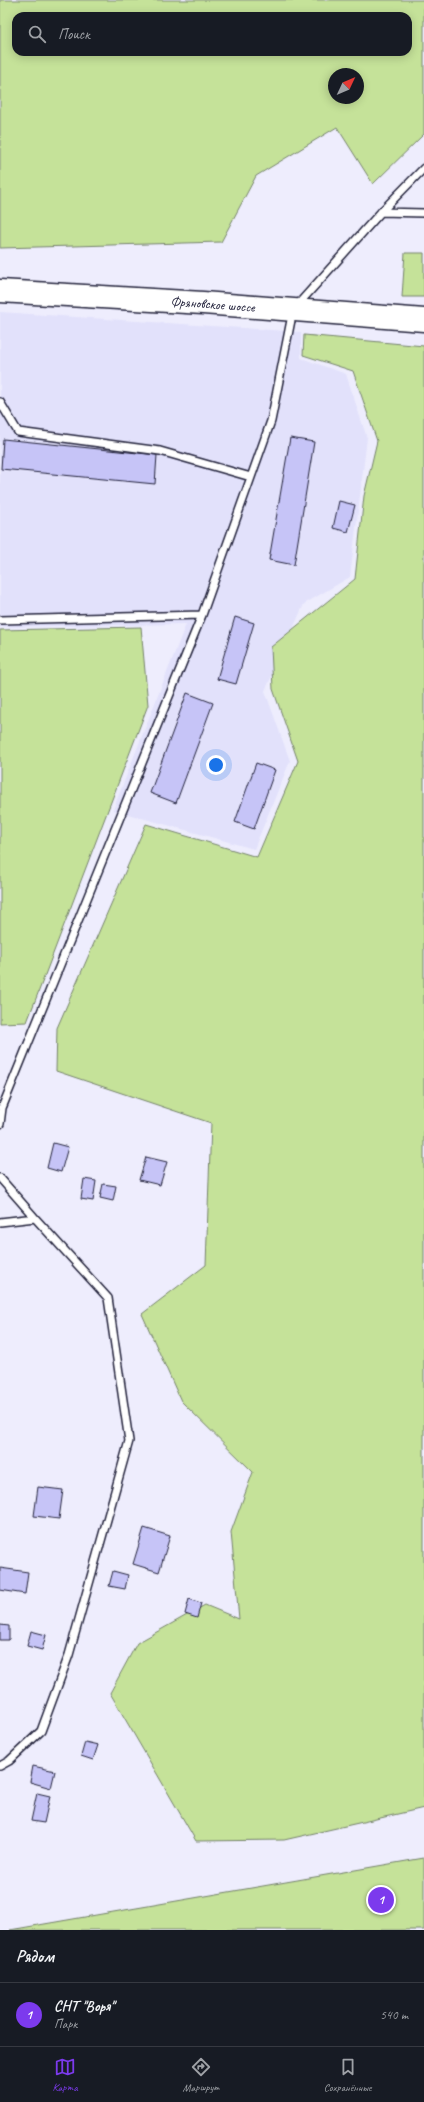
<!DOCTYPE html>
<html lang="ru">
<head>
<meta charset="utf-8">
<style>
  :root { --surface:#171b24; --page:#20242c; --text:#f1f3f6; --muted:#9ea1a6; --line:#363941; --accent:#7c3aed }
  body { margin:0; font-family:Caveat,sans-serif; background:var(--page); color:var(--text) }
  .compass { position:absolute; left:328px; top:68px; width:36px; height:36px; border-radius:50%; background:var(--surface); box-shadow:0 2px 10px #0003; rotate:46deg }
  .you { position:absolute; left:216px; top:765px; width:14px; height:14px; margin:-10px; border:3px solid #fff; border-radius:50%; background:#1a73e8; box-shadow:0 0 0 6px #1a73e833 }
  .badge { display:grid; place-items:center; width:26px; height:26px; border-radius:50%; background:var(--accent); color:#fff; font-size:13px; font-weight:700 }
  .pin { position:absolute; translate:-50% -50%; border:2px solid #fff; box-shadow:0 1px 4px #0006 }
  .list { margin:0; padding:0; list-style:none }
  h2 { display:flex; justify-content:space-between; align-items:center; height:52px; margin:0; padding:0 16px; font-size:17px }
  h2 small { font-size:13px; font-weight:400; color:var(--muted) }
  .list li { display:grid; grid-template-columns:26px 1fr auto; gap:12px; align-items:center; box-sizing:border-box; height:64px; padding:0 16px; border-top:1px solid var(--line) }
  .list b { display:block; font-size:15px; white-space:nowrap }
  .list p { margin:0; font-size:13px; white-space:nowrap; color:var(--muted) }
  .list em { font-size:13px; font-style:normal; color:var(--muted) }
  .icon { flex:none; width:22px; height:22px; fill:none; stroke:currentColor; stroke-width:2; stroke-linecap:round; stroke-linejoin:round }
  .map { position:relative; flex:none; width:424px; height:1930px; overflow:hidden }
  .search { position:absolute; background:var(--surface); box-shadow:0 2px 10px #0003; left:12px; right:12px; top:12px; height:44px; display:flex; align-items:center; gap:10px; box-sizing:border-box; padding:0 14px; border-radius:12px; color:var(--muted); font-size:15px }
  .sheet { height:116px; background:var(--surface) }
  nav { display:flex; justify-content:space-around; align-items:center; box-sizing:border-box; height:56px; border-top:1px solid var(--line); background:var(--surface); font-size:11px; color:var(--muted) }
  nav a { display:grid; justify-items:center; gap:2px }
  nav .on { color:var(--accent) }
  .map>svg:first-child { display:block }
  .built { fill:#e2e1fb }
  .green { fill:#c5e299; stroke:#74826a; fill-rule:evenodd }
  .building { fill:#c6c4f7; stroke:#22223b }
  .lines { fill:none; stroke-linecap:round; stroke-linejoin:round }
  .service-casing { stroke:#22223b; stroke-width:10 }
  .primary-casing { stroke:#22223b; stroke-width:25 }
  .service { stroke:#fff; stroke-width:7 }
  .primary { stroke:#fff; stroke-width:22 }
  .labels { text-anchor:middle; stroke-width:4; stroke-linejoin:round; paint-order:stroke }
  .street-label { font-size:14px; fill:#22223b; stroke:#fff }
</style>
</head>
<body>
<div class="map">
<svg width="424" height="1930" viewBox="0 0 424 1930">
  <rect width="100%" height="100%" fill="#eeedfd"/>
  <filter id="ink" filterUnits="userSpaceOnUse"><feTurbulence type="fractalNoise" baseFrequency=".025" numOctaves="2"/><feDisplacementMap in="SourceGraphic" scale="8" xChannelSelector="R" yChannelSelector="G"/><feConvolveMatrix kernelMatrix="1 2 1 2 8 2 1 2 1" color-interpolation-filters="sRGB"/></filter>
  <g filter="url(#ink)">
    <path class="built" d="M0 312 301 332V358L346 374 367 438 350 577 304 604 265 691 290 761 254 849 113 810 186 624 0 627Z"/>
    <path class="green" d="M0 0H424V134L373 184 337 127 256 176 221 242 0 248ZM16 16H408V52H16ZM334 74H358V98H334Z
      M405 253H424V297H402Z
      M304 335 424 346V1808L284 1840 196 1841 110 1693 137 1643 205 1605 239 1619 231 1532 253 1472 181 1401 142 1314 206 1265 211 1123 56 1071 57 1028 146 824 257 857 298 761 273 689 271 647 355 579 364 496 377 441 353 371 303 355Z
      M141 627 148 705 27 1022 0 1023V630Z
      M424 1858V1930H10Z"/>
    <path class="building" d="M290 438 314 442 294 565 269 560Z
      M3 439 157 455 155 484 1 469Z
      M339 501 355 505 348 532 333 528Z
      M235 617 254 623 236 684 217 679Z
      M187 693 213 703 176 803 150 793Z
      M256 763 275 770 254 829 235 822Z
      M53 1143 68 1147 61 1172 47 1168Z
      M146 1157 167 1162 160 1185 139 1180Z
      M84 1179 96 1181 93 1201 81 1199Z
      M103 1184 116 1186 113 1201 100 1198Z
      M38 1487 63 1490 59 1519 34 1516Z
      M144 1528 170 1536 159 1572 133 1564Z
      M0 1568 28 1572 25 1594 0 1590Z
      M113 1571 128 1575 125 1589 109 1586Z
      M189 1599 201 1603 197 1618 185 1614Z
      M0 1625 9 1626V1640H0Z
      M31 1631 46 1635 42 1650 27 1646Z
      M85 1742 98 1745 93 1760 81 1756Z
      M33 1766 55 1771 51 1788 30 1782Z
      M37 1793 50 1796 44 1823 31 1821Z"/>
    <g class="lines">
      <g class="service-casing">
        <path id="service" d="M381 212 424 213
          M0 402 18 432 160 451 251 477
          M202 615 271 421 293 310 381 212 424 168
          M0 620 202 615 2 1108 0 1124
          M0 1178 35 1218 0 1222
          M0 1766 9 1761 41 1731 69 1655 129 1441 108 1298 35 1218"/>
      </g>
      <g class="primary-casing">
        <g id="primary">
          <path id="s1" d="M0 291 203 303 424 320"/>
        </g>
      </g>
      <use href="#service" class="service"/>
      <use href="#primary" class="primary"/>
    </g>
  </g>
  <g class="labels">
    <g class="street-label">
      <text dy="5" stroke="none"><textPath href="#s1" startOffset="213">Фряновское шоссе</textPath></text>
    </g>
  </g>
</svg>
<svg class="compass" viewBox="-18 -18 36 36"><path d="M0-13l5 13h-10z" fill="#e53935"/><path d="M0 13l5-13h-10z" fill="#9ea1a6"/></svg>
<div class="you"></div>
<div class="pin badge" style="left:381px;top:1900px">1</div>
<div class="search"><svg class="icon" aria-label="search" viewBox="0 0 24 24"><circle cx="10" cy="10" r="6"/><path d="M15 15l6 6"/></svg>Поиск</div>
</div>
<section class="sheet">
<h2>Рядом<small></small></h2>
<ul class="list">
<li><span class="badge">1</span><div><b>СНТ &quot;Воря&quot;</b><p>Парк</p></div><em>540 m</em></li>
</ul>
</section>
<nav>
<a class="on"><svg class="icon" aria-label="map" viewBox="0 0 24 24"><path d="M3 6l6-2 6 2 6-2v14l-6 2-6-2-6 2zM9 4v14M15 6v14"/></svg>Карта</a>
<a><svg class="icon" aria-label="directions" viewBox="0 0 24 24"><path d="M12 3l9 9-9 9-9-9zM9 14v-3h6M13 9l2 2-2 2"/></svg>Маршрут</a>
<a><svg class="icon" aria-label="saved" viewBox="0 0 24 24"><path d="M7 4h10v16l-5-4-5 4z"/></svg>Сохранённые</a>
</nav>
</body>
</html>
